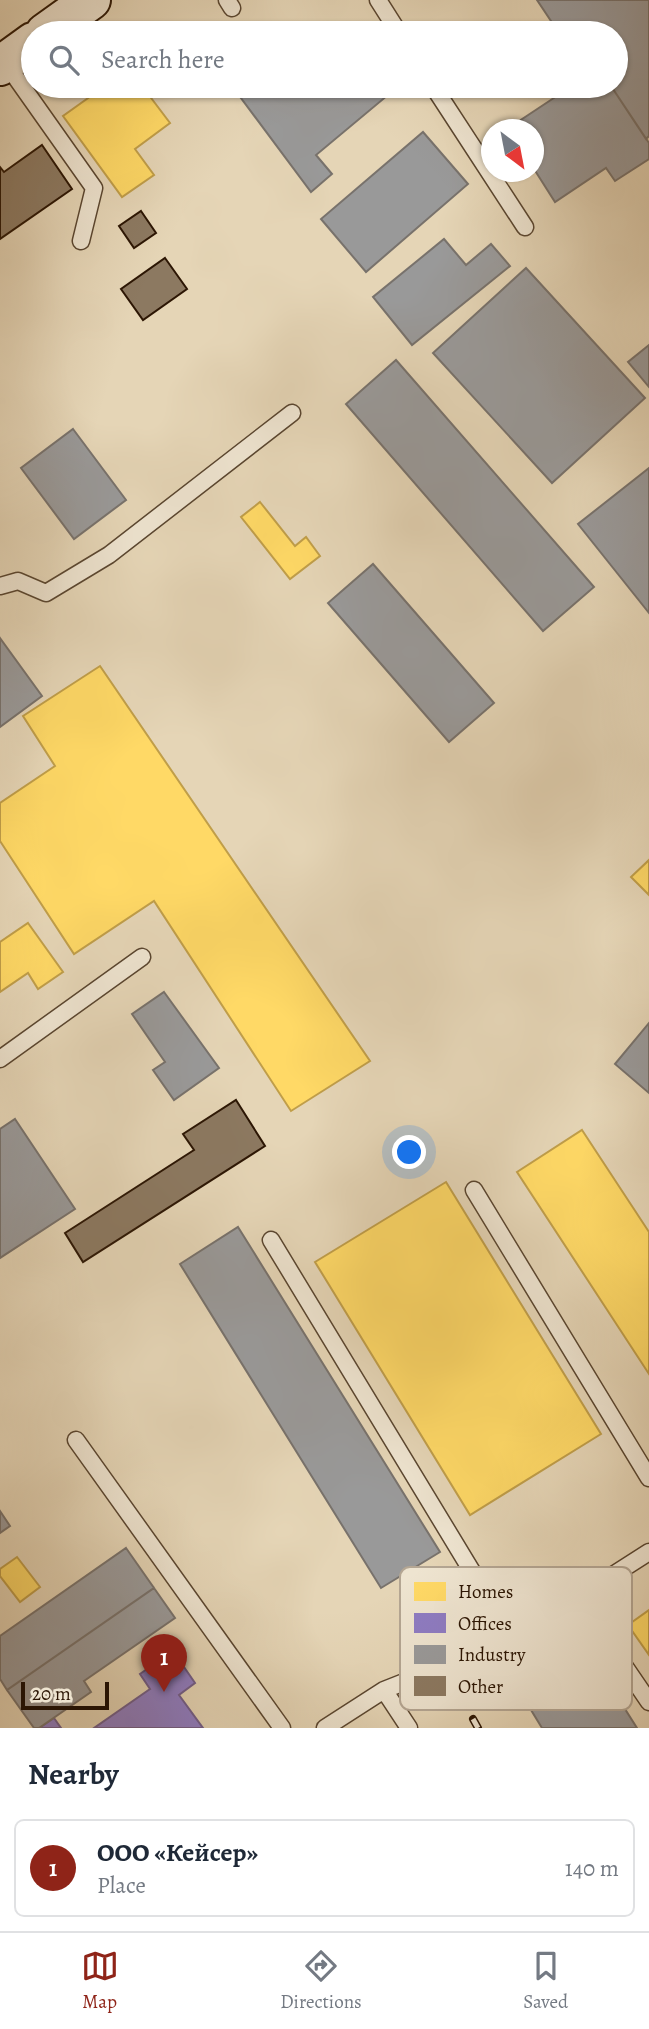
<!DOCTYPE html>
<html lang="en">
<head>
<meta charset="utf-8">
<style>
  :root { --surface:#fff; --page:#f2f2f3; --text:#1f2937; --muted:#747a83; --line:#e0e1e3; --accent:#8f2418 }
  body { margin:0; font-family:Alegreya,serif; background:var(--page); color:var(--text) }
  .compass { position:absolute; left:481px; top:119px; width:63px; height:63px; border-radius:50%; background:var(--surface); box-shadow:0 2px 5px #0004; rotate:148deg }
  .scale { position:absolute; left:21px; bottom:18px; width:88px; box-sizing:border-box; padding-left:7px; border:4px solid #2c1604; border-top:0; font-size:19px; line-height:24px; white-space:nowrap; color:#2c1604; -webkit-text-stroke:5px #eee4d0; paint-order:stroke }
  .you { position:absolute; left:410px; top:1153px; width:24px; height:24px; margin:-18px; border:5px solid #fff; border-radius:50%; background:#1a73e8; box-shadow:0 0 0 10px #1a73e833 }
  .badge { display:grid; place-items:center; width:46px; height:46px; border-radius:50%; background:var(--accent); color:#fff; font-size:23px; font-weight:700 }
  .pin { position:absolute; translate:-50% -58px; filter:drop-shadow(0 2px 4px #0008) }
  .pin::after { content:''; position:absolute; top:37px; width:24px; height:21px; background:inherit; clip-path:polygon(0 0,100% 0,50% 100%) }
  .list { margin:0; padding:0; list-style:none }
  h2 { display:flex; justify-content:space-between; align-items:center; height:91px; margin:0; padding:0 28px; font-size:30px }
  h2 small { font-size:23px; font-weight:400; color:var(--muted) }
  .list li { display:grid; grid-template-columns:46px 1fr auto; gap:21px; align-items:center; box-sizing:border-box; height:98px; margin:0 14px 14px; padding:0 14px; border:2px solid var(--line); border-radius:10px }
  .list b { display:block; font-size:26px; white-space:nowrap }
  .list p { margin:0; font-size:23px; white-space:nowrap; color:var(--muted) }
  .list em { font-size:23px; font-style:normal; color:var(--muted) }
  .icon { flex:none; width:38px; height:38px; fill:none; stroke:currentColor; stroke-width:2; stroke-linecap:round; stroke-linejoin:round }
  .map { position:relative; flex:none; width:649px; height:1728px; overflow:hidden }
  .search { position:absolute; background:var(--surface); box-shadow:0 2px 5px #0004; left:21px; right:21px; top:21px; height:77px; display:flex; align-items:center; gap:18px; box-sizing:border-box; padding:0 24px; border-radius:38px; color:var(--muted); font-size:26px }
  .sheet { height:203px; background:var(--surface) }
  nav { display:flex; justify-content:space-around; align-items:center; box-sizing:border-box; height:98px; border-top:2px solid var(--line); background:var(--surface); font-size:19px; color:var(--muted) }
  nav a { display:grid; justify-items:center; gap:4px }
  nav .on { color:var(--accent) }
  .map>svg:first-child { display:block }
  .homes { fill:#ffd966; stroke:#c09e49; stroke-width:2 }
  .offices { fill:#8e7cc3; stroke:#715d8a; stroke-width:2 }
  .industry { fill:#999; stroke:#78726c; stroke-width:2 }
  .building { fill:#8c7961; stroke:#2c1604; stroke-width:2 }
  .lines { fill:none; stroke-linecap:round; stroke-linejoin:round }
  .lane-casing { stroke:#5a4630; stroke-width:19 }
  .secondary-casing { stroke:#2c1604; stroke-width:42 }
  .lane { stroke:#eee4d0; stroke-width:16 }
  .secondary { stroke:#eee4d0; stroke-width:38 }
  .rail-casing { stroke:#2c1604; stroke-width:8 }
  .rail { stroke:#eee4d0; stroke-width:5; stroke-dasharray:16; stroke-linecap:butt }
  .key { fill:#eee4d0; stroke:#b4a693; stroke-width:2 }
  .key-label { font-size:19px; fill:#2c1604 }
</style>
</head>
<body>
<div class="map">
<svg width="649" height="1728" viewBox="0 0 649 1728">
  <rect width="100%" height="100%" fill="#e5d5b6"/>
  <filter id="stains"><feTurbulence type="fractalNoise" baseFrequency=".00286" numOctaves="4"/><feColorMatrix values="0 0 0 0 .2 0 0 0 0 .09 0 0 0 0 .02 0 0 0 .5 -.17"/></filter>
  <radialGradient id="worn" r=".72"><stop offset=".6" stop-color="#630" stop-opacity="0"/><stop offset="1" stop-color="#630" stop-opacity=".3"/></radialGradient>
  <path class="homes" d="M105 86H142L170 123 135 149 154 175 122 197 63 116Z
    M260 502 295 546 306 537 320 556 290 579 241 517Z
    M100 666 370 1061 291 1111 154 901 74 954 0 841V803L55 766 23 716Z
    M649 860V895L631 877Z
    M28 923 63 972 38 989 28 973 0 992V942Z
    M582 1130 649 1232V1374L517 1172Z
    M446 1182 601 1434 470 1515 315 1262Z
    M17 1557 40 1587 20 1602 0 1576V1569Z
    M649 1610V1655L628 1625Z"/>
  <path class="offices" d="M173 1651 195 1683 179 1695 203 1728H94L150 1689 140 1674Z
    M54 1718 61 1728H39Z"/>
  <path class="industry" d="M537 0H649V136L646 139 611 86H616V33H559Z
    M259 26 265 33H249Z
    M232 86H307L309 88 311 86H380L388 95 316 155 332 174 311 192Z
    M572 86H611L649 143V159L615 181 606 168 555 202 534 169V130L507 129Z
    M423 132 468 184 366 272 321 219Z
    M444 239 466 265 491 244 510 266 412 345 373 297Z
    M526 268 645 398 552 483 433 353Z
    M649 345V387L628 362Z
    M396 360 594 587 543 631 346 404Z
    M73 429 126 500 74 539 21 468Z
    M649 468V613L578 524Z
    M373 564 494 703 449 742 328 603Z
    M0 638 42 696 0 727Z
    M164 992 219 1068 174 1100 153 1070 165 1062 132 1014Z
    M649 1023V1093L615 1064Z
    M15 1119 75 1209 0 1258V1129Z
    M238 1227 440 1552 381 1588 180 1264Z
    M0 1511 10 1526 0 1533Z
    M126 1548 154 1588 7 1690 0 1679V1636Z
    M154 1588 175 1618 84 1681 91 1692 39 1728H34L7 1690Z
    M596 1663 637 1728H542L528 1705Z"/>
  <path class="building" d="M156 86H171L161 93Z
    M42 145 72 189 0 239V167L4 172Z
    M141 211 156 233 134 248 119 226Z
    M165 258 187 289 143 320 121 289Z
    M236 1100 265 1146 83 1262 65 1233 194 1150 183 1134Z"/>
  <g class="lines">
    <g class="lane-casing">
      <path id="lane" d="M227 0 232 8
        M378 0 399 33
        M5 62 94 188 81 241
        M433 86 525 227
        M0 586 18 581 46 593 109 555 292 413
        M0 1059 142 957
        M474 1190 649 1478
        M271 1240 513 1639
        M76 1440 282 1728
        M578 1598 649 1702
        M384 1690 409 1728
        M325 1728 384 1690 513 1639 649 1552"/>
    </g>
    <g class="secondary-casing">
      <path id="secondary" d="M45 33 91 0
        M0 66 33 42"/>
    </g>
    <use href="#lane" class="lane"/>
    <use href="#secondary" class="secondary"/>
    <g class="rail-casing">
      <path id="rail" d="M473 1719 478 1728"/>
    </g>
    <use href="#rail" class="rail"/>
  </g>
  <rect x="400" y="1567" width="232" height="143" rx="10" class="key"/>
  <rect x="414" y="1582" width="32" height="19" fill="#ffd966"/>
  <rect x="414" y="1613" width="32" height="20" fill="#8e7cc3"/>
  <rect x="414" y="1645" width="32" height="19" fill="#999"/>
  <rect x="414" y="1676" width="32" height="20" fill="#8c7961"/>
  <g class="key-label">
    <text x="458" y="1598">Homes</text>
    <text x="458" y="1630">Offices</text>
    <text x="458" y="1661">Industry</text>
    <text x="458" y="1693">Other</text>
  </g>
  <rect width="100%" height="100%" filter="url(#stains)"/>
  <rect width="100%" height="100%" fill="url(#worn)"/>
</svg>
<svg class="compass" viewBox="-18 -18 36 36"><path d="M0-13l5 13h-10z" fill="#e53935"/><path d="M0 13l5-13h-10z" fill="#747a83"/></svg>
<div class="scale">20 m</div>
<div class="you"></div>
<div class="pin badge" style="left:164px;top:1692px">1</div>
<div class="search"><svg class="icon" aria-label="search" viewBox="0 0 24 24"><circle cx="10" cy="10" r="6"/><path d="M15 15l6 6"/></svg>Search here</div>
</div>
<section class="sheet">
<h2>Nearby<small></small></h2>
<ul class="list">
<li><span class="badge">1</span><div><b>ООО «Кейсер»</b><p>Place</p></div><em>140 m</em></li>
</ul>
</section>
<nav>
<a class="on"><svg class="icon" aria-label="map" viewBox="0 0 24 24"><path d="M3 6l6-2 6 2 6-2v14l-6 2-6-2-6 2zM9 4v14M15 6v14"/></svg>Map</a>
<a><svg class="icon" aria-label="directions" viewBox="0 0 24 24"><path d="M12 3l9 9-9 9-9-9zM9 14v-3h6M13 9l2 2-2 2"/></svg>Directions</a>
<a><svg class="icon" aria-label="saved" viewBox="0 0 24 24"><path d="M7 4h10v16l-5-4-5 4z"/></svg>Saved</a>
</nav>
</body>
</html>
